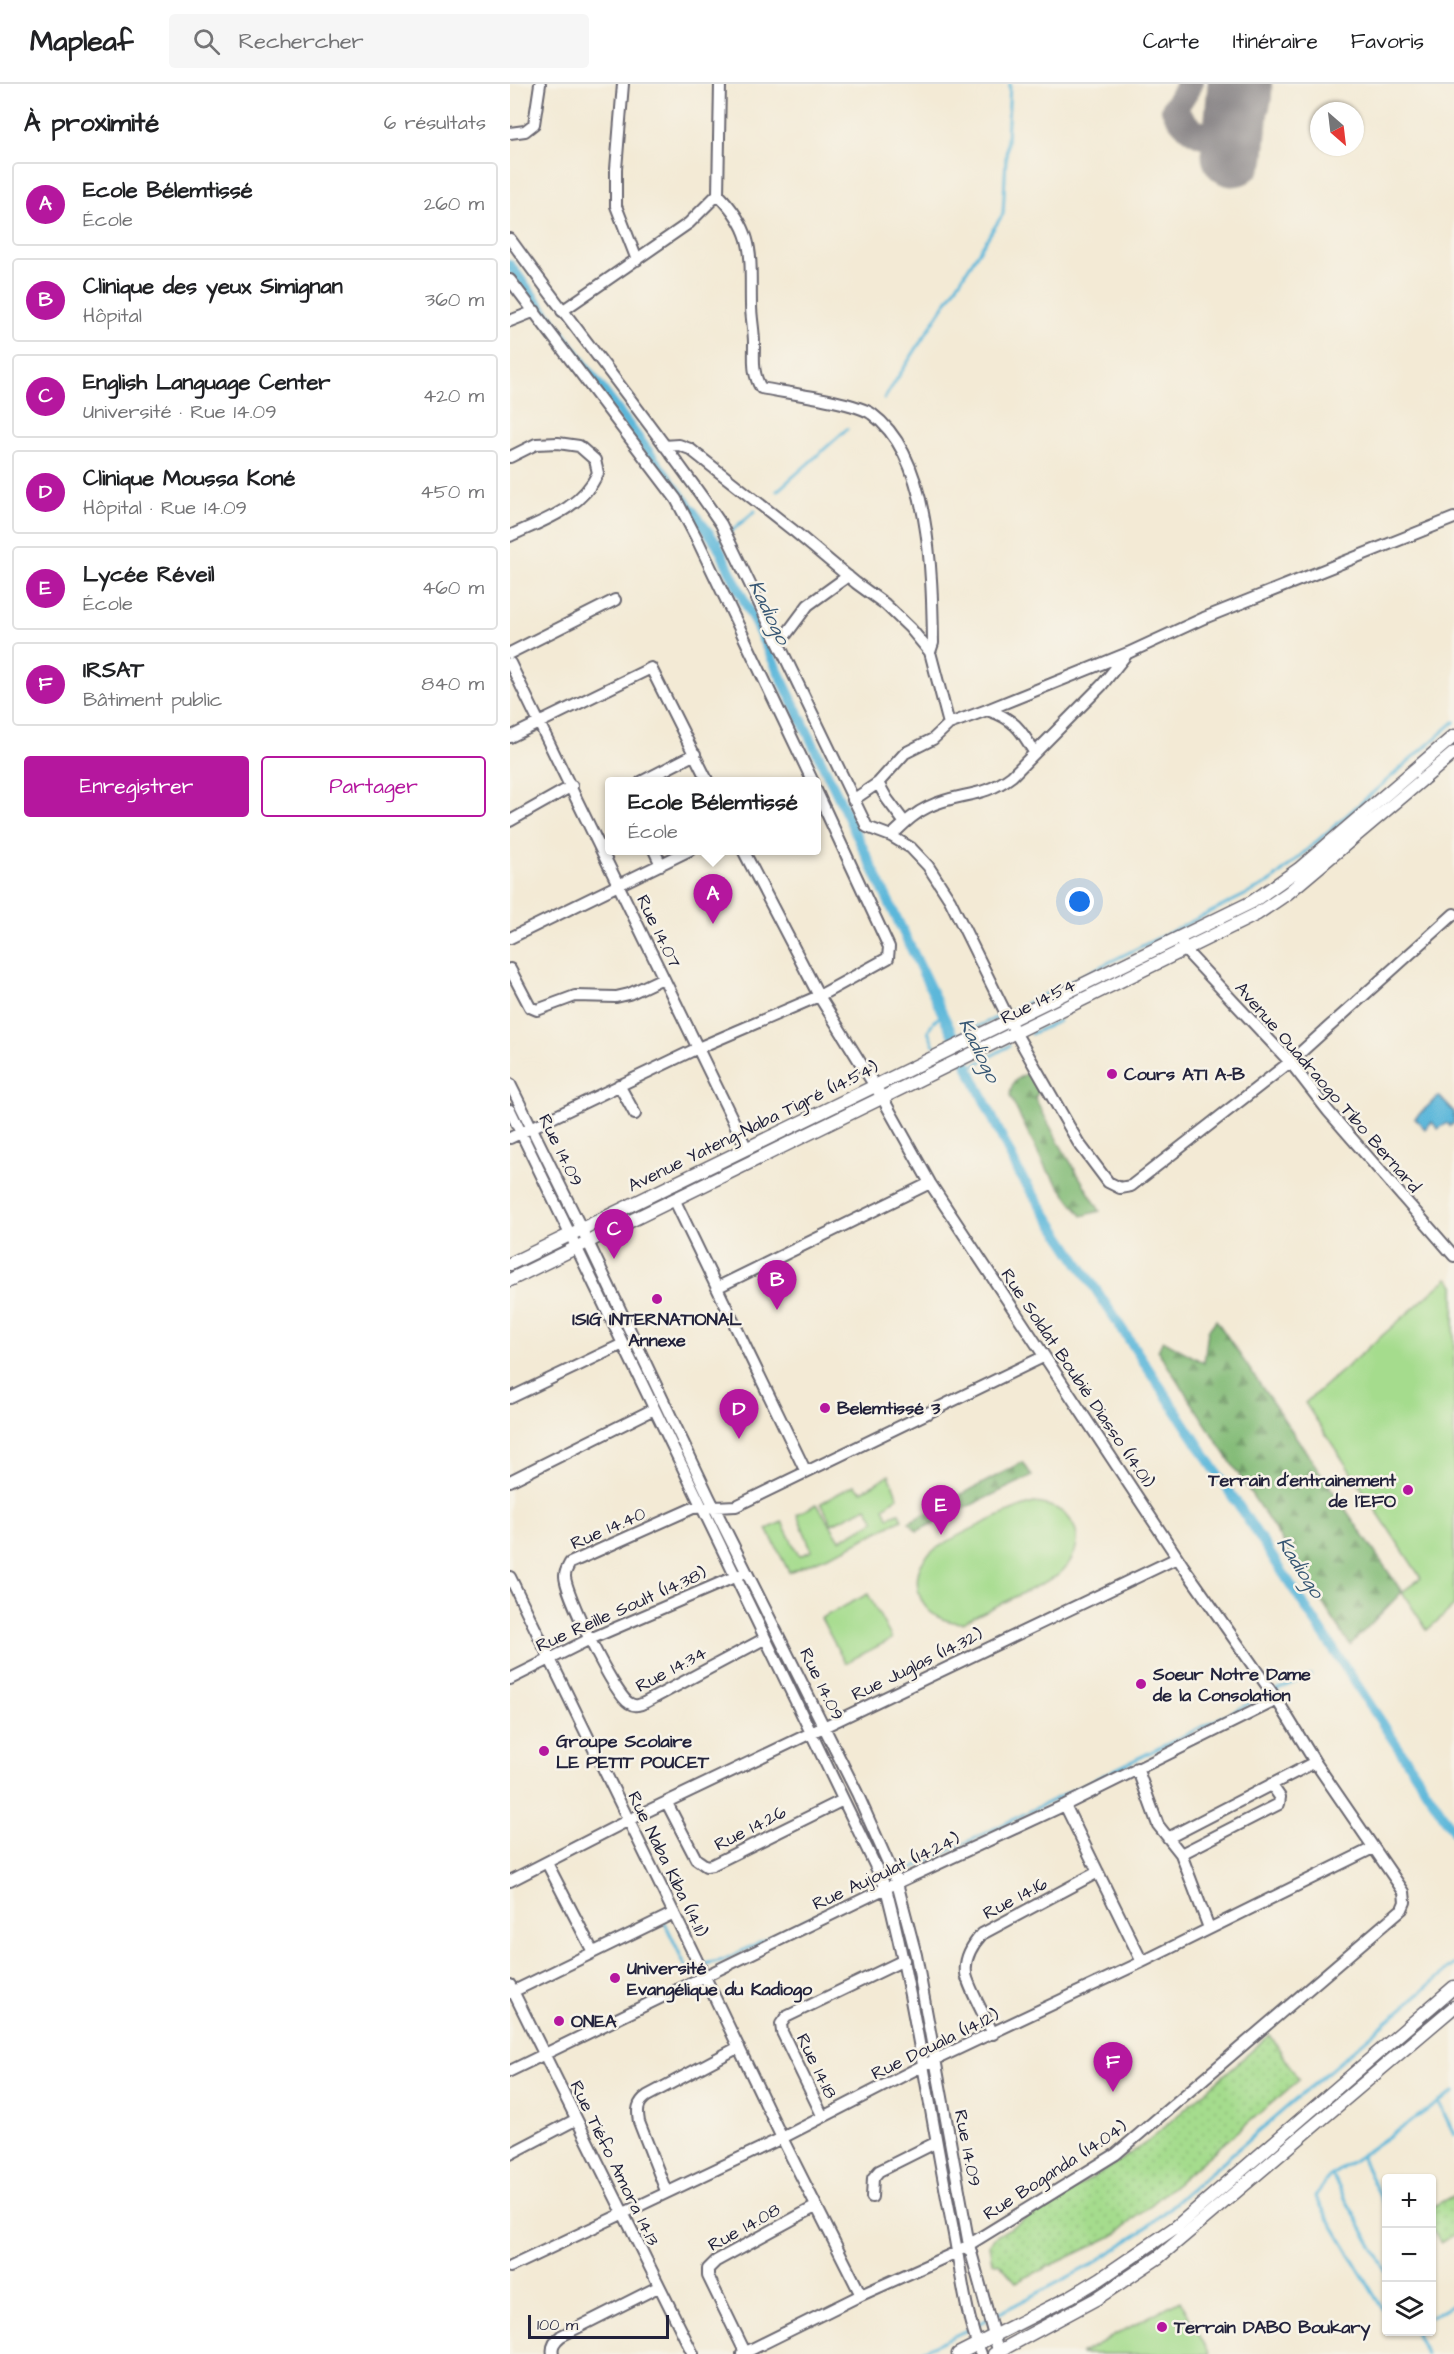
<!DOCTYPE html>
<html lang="fr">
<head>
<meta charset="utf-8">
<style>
  :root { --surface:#fff; --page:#f6f6f6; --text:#202124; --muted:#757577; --line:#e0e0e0; --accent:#b5179e }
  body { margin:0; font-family:"Architects Daughter",sans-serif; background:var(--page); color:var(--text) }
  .controls { position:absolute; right:18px; bottom:18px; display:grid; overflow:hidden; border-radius:6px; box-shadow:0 2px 4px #0004 }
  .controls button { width:54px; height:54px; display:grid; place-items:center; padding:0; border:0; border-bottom:2px solid var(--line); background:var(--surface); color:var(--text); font:30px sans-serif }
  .compass { position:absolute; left:800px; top:18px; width:54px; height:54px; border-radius:50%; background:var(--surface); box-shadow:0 2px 4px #0004; rotate:152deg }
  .scale { position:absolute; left:18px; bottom:15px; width:141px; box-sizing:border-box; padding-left:6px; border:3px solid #22223b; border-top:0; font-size:16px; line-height:21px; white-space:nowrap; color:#22223b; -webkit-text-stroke:4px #f7f3e8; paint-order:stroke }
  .you { position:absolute; left:570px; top:818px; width:21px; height:21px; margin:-15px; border:4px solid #fff; border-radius:50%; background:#1a73e8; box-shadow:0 0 0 9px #1a73e833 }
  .badge { display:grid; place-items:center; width:39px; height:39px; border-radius:50%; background:var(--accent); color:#fff; font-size:20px; font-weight:700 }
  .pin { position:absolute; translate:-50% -50px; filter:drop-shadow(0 2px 3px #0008) }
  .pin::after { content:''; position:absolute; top:32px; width:21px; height:18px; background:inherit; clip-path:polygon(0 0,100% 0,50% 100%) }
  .popup { position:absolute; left:95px; top:693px; width:216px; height:78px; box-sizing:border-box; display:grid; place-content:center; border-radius:6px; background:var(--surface); filter:drop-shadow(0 2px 4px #0005); font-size:20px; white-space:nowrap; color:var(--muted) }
  .popup b { font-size:22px; color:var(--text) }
  .popup::after { content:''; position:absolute; left:50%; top:100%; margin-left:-12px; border:12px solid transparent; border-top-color:var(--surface) }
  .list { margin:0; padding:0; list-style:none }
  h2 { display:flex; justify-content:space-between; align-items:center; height:78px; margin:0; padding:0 24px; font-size:26px }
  h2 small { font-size:20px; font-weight:400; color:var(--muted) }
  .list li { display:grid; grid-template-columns:39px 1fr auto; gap:18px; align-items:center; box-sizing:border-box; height:84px; margin:0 12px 12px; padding:0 12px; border:2px solid var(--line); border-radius:6px }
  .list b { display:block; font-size:22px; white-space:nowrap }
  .list p { margin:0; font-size:20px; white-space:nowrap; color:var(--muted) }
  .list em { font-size:20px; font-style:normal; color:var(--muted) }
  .actions { display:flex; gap:12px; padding:18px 24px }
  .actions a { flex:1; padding:14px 0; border:2px solid var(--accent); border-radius:6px; text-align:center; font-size:21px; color:var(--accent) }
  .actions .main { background:var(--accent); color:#fff }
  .icon { flex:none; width:33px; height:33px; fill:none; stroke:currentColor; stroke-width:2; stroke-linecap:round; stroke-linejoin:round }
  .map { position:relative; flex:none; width:944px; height:2270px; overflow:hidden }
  header { display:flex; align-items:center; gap:36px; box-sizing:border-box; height:84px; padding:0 30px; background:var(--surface); border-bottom:2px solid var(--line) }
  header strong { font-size:28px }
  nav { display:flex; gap:33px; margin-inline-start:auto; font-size:21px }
  .search { width:420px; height:54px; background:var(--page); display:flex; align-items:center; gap:15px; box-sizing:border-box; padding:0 21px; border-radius:6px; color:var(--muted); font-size:22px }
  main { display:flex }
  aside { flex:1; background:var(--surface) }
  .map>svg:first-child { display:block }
  .grass { fill:#a5dc8d; stroke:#647f64; stroke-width:1.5 }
  .forest { fill:url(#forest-firs); stroke:#536f5a; stroke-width:1.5 }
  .park { fill:url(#park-dots); stroke:#647f64; stroke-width:1.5 }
  .water { fill:#5cb7da; stroke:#3f6c8a; stroke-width:1.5 }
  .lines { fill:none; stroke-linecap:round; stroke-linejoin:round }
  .stream { stroke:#5cb7da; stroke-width:3 }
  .canal { stroke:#5cb7da; stroke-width:10 }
  .taxiway { stroke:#8a8688; stroke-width:26 }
  .runway { stroke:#8a8688; stroke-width:63 }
  .minor-casing { stroke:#6b6871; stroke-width:14 }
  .major-casing { stroke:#6b6871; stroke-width:15 }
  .minor { stroke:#fff; stroke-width:10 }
  .major { stroke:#fff; stroke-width:12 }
  .poi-dot { fill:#b5179e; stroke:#f7f3e8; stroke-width:2 }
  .labels { text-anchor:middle; stroke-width:5; stroke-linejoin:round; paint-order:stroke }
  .street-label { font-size:18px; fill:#22223b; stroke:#f7f3e8 }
  .poi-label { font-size:18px; font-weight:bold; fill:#22223b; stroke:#f7f3e8; text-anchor:start }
  .water-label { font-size:20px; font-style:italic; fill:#365673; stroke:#f7f3e8 }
</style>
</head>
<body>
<header>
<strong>Mapleaf</strong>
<div class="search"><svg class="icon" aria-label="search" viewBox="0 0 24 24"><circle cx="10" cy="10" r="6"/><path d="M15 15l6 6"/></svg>Rechercher</div>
<nav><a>Carte</a><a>Itinéraire</a><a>Favoris</a></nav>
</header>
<main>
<aside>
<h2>À proximité<small>6 résultats</small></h2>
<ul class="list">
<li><span class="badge">A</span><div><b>Ecole Bélemtissé</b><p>École</p></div><em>260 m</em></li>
<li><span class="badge">B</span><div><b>Clinique des yeux Simignan</b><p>Hôpital</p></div><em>360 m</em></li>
<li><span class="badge">C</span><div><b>English Language Center</b><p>Université · Rue 14.09</p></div><em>420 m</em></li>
<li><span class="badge">D</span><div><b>Clinique Moussa Koné</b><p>Hôpital · Rue 14.09</p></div><em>450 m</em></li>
<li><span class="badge">E</span><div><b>Lycée Réveil</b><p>École</p></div><em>460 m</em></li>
<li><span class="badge">F</span><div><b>IRSAT</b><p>Bâtiment public</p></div><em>840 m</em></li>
</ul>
<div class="actions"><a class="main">Enregistrer</a><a>Partager</a></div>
</aside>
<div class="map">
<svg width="944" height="2270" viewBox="0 0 944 2270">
  <defs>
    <pattern id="forest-firs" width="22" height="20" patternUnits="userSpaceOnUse" patternTransform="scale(1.5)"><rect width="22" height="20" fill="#84bc78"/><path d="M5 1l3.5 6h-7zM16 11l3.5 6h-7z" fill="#6c9864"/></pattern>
    <pattern id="park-dots" width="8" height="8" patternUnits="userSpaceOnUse" patternTransform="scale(1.5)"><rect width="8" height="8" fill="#a5dc8d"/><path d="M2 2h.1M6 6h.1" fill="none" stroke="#8ebc7b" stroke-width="1.8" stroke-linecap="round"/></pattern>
  </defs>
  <rect width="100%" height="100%" fill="#f7f3e8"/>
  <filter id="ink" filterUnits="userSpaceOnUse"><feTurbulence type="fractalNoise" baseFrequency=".0167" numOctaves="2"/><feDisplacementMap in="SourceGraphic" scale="12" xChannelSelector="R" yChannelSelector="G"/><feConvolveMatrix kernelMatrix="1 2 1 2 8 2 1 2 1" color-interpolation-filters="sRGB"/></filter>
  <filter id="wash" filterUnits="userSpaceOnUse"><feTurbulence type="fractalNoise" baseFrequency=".008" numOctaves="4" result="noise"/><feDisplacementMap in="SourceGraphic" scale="24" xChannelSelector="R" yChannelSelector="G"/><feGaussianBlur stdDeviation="1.35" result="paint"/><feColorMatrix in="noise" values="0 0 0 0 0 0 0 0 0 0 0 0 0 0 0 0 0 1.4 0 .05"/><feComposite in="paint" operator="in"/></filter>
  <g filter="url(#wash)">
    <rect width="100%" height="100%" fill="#f3ead5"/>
    <path class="grass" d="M938 1194 944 1201V1522L917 1546 892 1508 911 1494 795 1319Z
      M379 1391 388 1413 374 1423 378 1433 389 1429 392 1435 335 1465 279 1488 257 1445 272 1438 289 1472 302 1467 287 1430 307 1420 330 1456 365 1437 357 1423 322 1440 311 1419 344 1401 352 1407Z
      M524 1419C569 1422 582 1463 547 1492L452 1539C436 1538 418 1532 411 1515 405 1501 406 1484 417 1472 433 1456 500 1426 524 1419Z
      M358 1510 382 1555 335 1579 311 1534Z
      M670 2216 700 2270H570Z"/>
    <path class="forest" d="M519 989 526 994 529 1007 525 1014 550 1061 590 1127 572 1132 535 1083 500 1012C501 999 506 993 519 989Z
      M706 1236 892 1508 840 1561 648 1267 653 1256 694 1279 698 1247Z
      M513 1378 522 1392 407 1447 399 1438Z"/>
    <path class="park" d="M760 1951 789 1996 605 2151 506 2198 490 2180 482 2178 479 2161 485 2153 597 2085 637 2058Z
      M944 2111V2151L930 2159 922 2144V2123Z"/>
    <path class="water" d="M929 1012 944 1028V1039L940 1042 937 1039 928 1045 922 1038 915 1045 905 1034Z"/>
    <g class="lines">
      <path class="stream" d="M374 315 493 130 500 0
        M267 407 337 345
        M219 449 245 427
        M207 460 214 454
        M501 927 759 799 944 638
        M443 950 448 951 486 934
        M521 950 549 937
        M424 961 418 947 424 937 434 930
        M461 987 463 982 499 962
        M765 1607 801 1591
        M388 1792 759 1610
        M154 1837 179 1889
        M195 1880 213 1876 358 1806
        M929 2019 944 2050
        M851 2073 875 2123
        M822 2091 876 2187
        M876 2231 805 2112 819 2093 944 2008
        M922 2233 944 2219
        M465 2242 581 2181 631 2148 944 1880
        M905 2248 916 2270
        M406 2270 459 2245"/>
      <path class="canal" d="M0 181 207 460 509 1089 944 1748"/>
      <path class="taxiway" d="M680 0 664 25C691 74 754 56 749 0"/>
      <path class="runway" d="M723 71 729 0"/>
    </g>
  </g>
  <g filter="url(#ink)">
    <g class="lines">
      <g class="minor-casing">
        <path id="minor" d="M113 0 106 85V122L127 176
          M210 0 208 110C246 149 240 171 241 221 241 234 244 246 244 259 244 276 242 289 251 304 276 309 343 317 362 330 421 373 422 493 423 559L420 568
          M0 49 15 47 24 40 30 0
          M0 155C69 251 144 342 211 440L357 743 381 752 401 764 418 782 440 816 505 948 568 1058 598 1098 610 1104 621 1102 780 978 944 830
          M0 196 166 415 187 455 303 698
          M52 227 179 139 208 110
          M0 237 25 227
          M154 362 169 361 180 365 284 447 346 499 375 520 400 544 420 568 439 640
          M0 373 26 360 48 359 69 362 85 376 88 389C71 425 34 436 0 452
          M269 560 298 521 338 492
          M0 569 105 516
          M0 579 237 1065
          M477 626C503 634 511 645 524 668
          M0 653 141 584 198 698
          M131 698 185 670
          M368 699 377 715 395 739
          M343 716 368 699 395 669 423 655 439 640 477 626 618 569 694 534 944 434
          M0 737 62 702
          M381 752C393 741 403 730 418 723 449 708 472 715 502 692L592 601 616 571
          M144 766 151 781
          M0 854 180 766
          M672 858 675 866 780 978 818 1027 944 1172
          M0 885 20 923 27 926 65 912 106 913 119 910 153 894
          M0 1000 78 1158 199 1413 347 1709 387 1799 406 1871 459 2161 489 2270
          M109 1001 125 1030
          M0 1026 376 1804C405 1916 420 2031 443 2145 451 2186 455 2231 471 2270
          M0 1054 188 964 309 912 378 874 379 863 306 706
          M164 1115 296 1388
          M208 1203 420 1099
          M0 1314 113 1260
          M0 1397 144 1325
          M0 1493 195 1893 272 2054 351 2211
          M254 1555 136 1618C130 1621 125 1623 119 1619 104 1610 55 1509 55 1492 55 1487 58 1483 60 1479L183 1424 226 1422 533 1273
          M0 1595 80 1555 229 1491
          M627 1684 648 1741 671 1770 699 1844
          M157 1719 186 1775 196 1782 202 1781 333 1716
          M555 1721 632 1878
          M658 1754 805 1678
          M671 1770 769 1720 770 1713 761 1700
          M37 1779 83 1868
          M0 1797 117 1737 667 1474
          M0 1901 183 2270
          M0 1909 164 1829
          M483 1950C478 1938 456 1899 456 1889 454 1874 463 1860 472 1850L588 1788
          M0 1987 376 1804 555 1721 767 1616
          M313 2033 272 1948 271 1940 276 1933 394 1876
          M0 2070 65 2036
          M156 2107 129 2038C127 2026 127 2019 137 2012L229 1963
          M362 2113 363 2094 369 2087 425 2059
          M0 2183 272 2054 414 1981 632 1878 863 1764
          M235 2268 198 2192V2185L206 2177 305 2123
          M43 2270C41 2262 45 2257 51 2252L148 2203
          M232 2270 351 2211 447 2168 606 2070 892 1825 895 1818 894 1808 805 1678 767 1616 673 1482 420 1099 373 1015 309 912 233 766"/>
      </g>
      <g class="major-casing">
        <path id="major" d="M0 1180 742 818 789 785 944 652
          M0 1196 747 830 778 809 944 669
          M448 2270 560 2213 590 2195 666 2143 944 1903
          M484 2270 586 2215 649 2173 944 1923"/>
      </g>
      <use href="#minor" class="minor"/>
      <use href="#major" class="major"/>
    </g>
  </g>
  <g class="poi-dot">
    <circle cx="602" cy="990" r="6"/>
    <circle cx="147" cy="1215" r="6"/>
    <circle cx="315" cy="1324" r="6"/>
    <circle cx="898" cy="1406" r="6"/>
    <circle cx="631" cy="1600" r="6"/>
    <circle cx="34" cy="1667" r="6"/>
    <circle cx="105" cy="1894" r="6"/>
    <circle cx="49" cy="1937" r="6"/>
    <circle cx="652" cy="2243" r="6"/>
  </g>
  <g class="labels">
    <g class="street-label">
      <text transform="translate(149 847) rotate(64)" y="6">Rue 14.07</text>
      <text transform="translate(528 917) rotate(-26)" y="6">Rue 14.54</text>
      <text transform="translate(818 1003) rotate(49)" y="6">Avenue Ouadraogo Tibo Bernard</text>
      <text transform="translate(243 1042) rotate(-26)" y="6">Avenue Yateng-Naba Tigré (14.54)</text>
      <text transform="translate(51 1066) rotate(64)" y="6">Rue 14.09</text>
      <text transform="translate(568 1294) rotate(56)" y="6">Rue Soldat Boubié Diasso (14.01)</text>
      <text transform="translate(98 1444) rotate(-24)" y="6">Rue 14.40</text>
      <text transform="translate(111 1525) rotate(-24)" y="6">Rue Reille Soult (14.38)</text>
      <text transform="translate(407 1580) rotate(-26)" y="6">Rue Juglas (14.32)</text>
      <text transform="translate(161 1585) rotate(-28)" y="6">Rue 14.34</text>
      <text transform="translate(312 1600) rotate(64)" y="6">Rue 14.09</text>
      <text transform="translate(240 1744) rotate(-27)" y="6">Rue 14.26</text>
      <text transform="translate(158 1780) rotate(64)" y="6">Rue Naba Kiba (14.11)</text>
      <text transform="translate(376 1787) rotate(-25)" y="6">Rue Aujoulat (14.24)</text>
      <text transform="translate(505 1814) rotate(-28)" y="6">Rue 14.16</text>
      <text transform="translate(425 1960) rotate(-26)" y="6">Rue Douala (14.12)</text>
      <text transform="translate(307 1982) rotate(64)" y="6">Rue 14.18</text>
      <text transform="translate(458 2064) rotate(79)" y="6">Rue 14.09</text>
      <text transform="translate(105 2079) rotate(64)" y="6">Rue Tiéfo Amora 14.13</text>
      <text transform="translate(545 2086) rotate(-33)" y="6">Rue Boganda (14.04)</text>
      <text transform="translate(234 2143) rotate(-29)" y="6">Rue 14.08</text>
    </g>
    <g class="poi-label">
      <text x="614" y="996">Cours ATI A-B</text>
      <text x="147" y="1241" text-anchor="middle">ISIG INTERNATIONAL<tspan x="147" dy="21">Annexe</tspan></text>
      <text x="327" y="1330">Belemtissé 3</text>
      <text x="886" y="1402" text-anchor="end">Terrain d´entrainement<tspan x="886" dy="21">de l´EFO</tspan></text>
      <text x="643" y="1596">Soeur Notre Dame<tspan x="643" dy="21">de la Consolation</tspan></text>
      <text x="46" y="1663">Groupe Scolaire<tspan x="46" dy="21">LE PETIT POUCET</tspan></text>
      <text x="117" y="1890">Université<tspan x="117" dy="21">Evangélique du Kadiogo</tspan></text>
      <text x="61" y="1943">ONEA</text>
      <text x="664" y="2249">Terrain DABO Boukary</text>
    </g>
    <g class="water-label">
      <text transform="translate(260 528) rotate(64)" y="7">Kadiogo</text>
      <text transform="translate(470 966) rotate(64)" y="7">Kadiogo</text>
      <text transform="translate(791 1483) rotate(57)" y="7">Kadiogo</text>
    </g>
  </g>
</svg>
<div class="controls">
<button>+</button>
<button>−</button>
<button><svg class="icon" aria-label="layers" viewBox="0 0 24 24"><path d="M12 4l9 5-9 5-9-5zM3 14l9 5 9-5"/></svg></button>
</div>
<svg class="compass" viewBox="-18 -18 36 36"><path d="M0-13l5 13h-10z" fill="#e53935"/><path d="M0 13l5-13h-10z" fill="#757577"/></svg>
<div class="scale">100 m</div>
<div class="you"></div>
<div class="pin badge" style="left:203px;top:840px">A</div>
<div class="popup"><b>Ecole Bélemtissé</b>École</div>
<div class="pin badge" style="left:267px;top:1226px">B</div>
<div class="pin badge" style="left:104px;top:1175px">C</div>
<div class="pin badge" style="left:229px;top:1355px">D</div>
<div class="pin badge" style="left:431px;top:1451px">E</div>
<div class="pin badge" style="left:603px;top:2008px">F</div>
</div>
</main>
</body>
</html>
